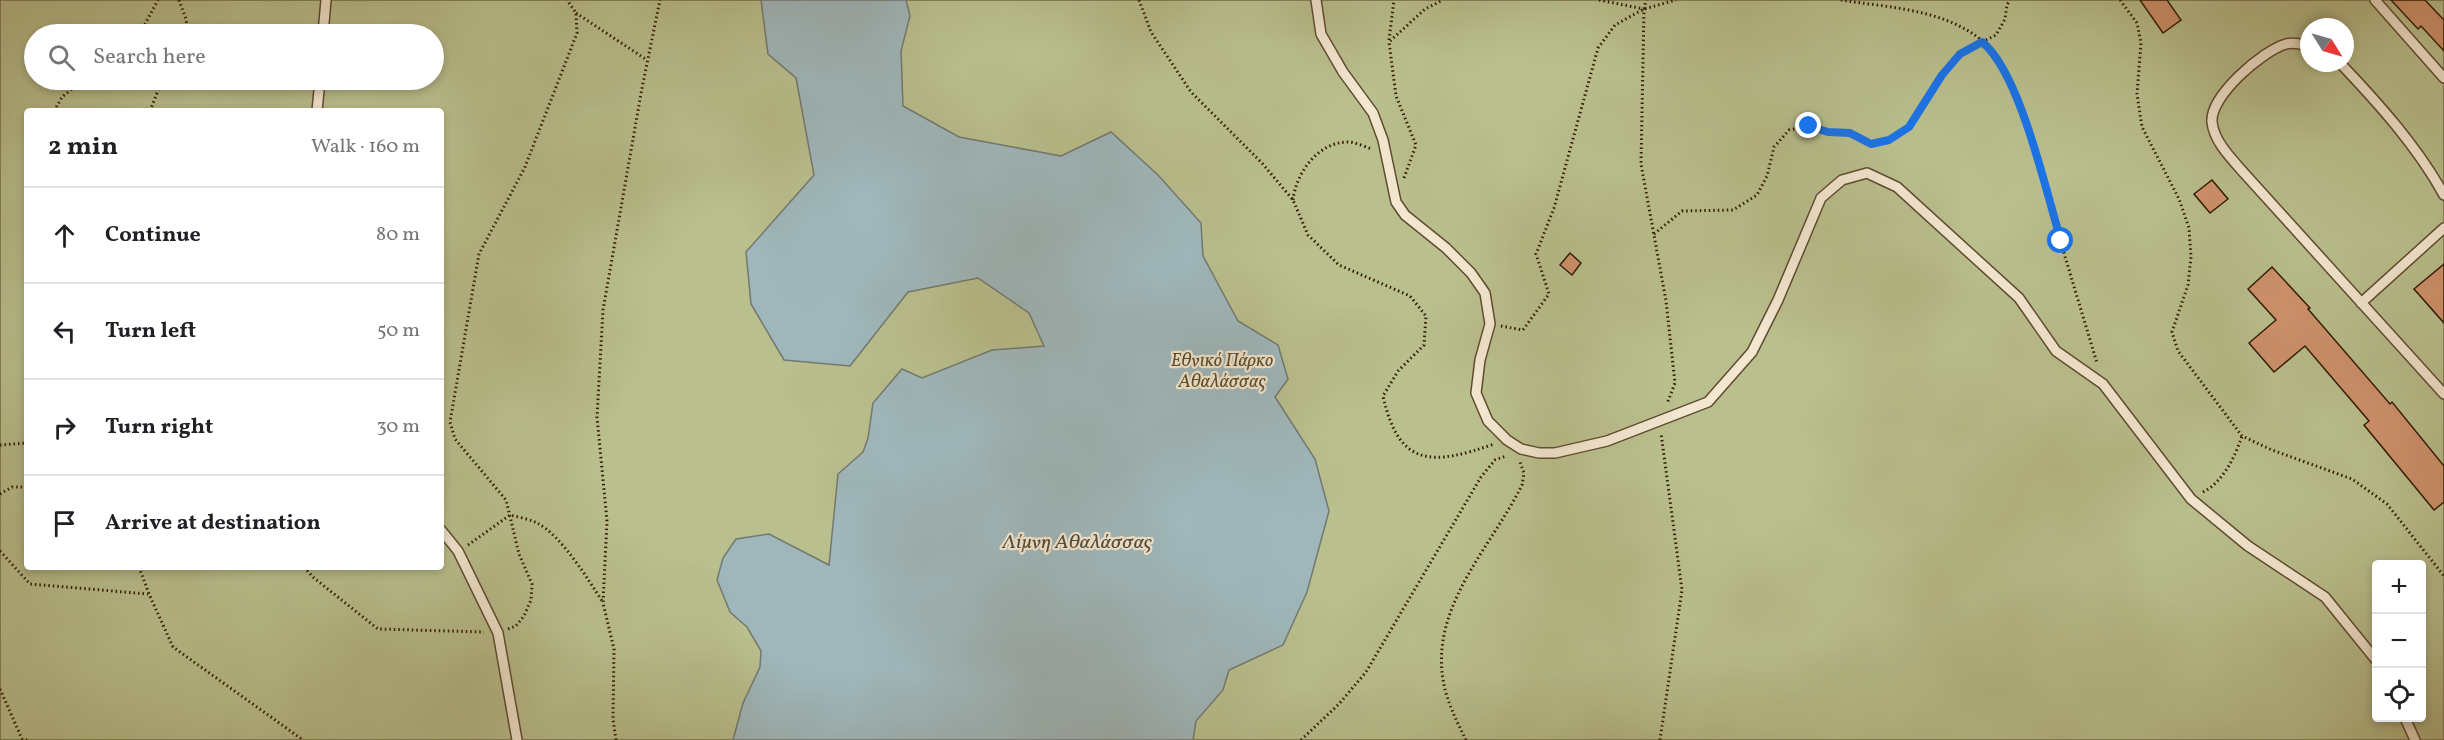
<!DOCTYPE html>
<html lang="en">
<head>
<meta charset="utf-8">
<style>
  :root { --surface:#fff; --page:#f2f2f2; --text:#202124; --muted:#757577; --line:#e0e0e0 }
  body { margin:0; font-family:Vollkorn,serif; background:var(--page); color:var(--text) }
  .controls { position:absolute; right:18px; bottom:18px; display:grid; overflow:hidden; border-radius:6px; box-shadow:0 3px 9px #0003 }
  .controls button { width:54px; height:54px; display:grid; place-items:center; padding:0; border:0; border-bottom:2px solid var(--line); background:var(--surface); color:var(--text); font:30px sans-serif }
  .compass { position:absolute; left:2300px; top:18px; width:54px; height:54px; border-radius:50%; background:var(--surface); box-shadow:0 3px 9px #0003; rotate:127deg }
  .stop { position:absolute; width:18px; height:18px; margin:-14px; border:4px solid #1a73e8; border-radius:50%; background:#fff }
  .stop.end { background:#1a73e8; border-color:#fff; box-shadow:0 2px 6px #0008 }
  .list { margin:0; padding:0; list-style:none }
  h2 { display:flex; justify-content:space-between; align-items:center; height:78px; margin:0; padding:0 24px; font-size:26px }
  h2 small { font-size:20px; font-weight:400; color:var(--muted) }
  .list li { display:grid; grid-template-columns:39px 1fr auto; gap:18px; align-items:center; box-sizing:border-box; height:96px; padding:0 24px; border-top:2px solid var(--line) }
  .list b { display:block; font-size:22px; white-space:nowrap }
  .list em { font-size:20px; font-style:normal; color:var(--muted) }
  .icon { flex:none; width:33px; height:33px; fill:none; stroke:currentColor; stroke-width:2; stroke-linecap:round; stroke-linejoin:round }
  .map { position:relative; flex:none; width:2444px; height:740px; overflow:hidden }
  .search { position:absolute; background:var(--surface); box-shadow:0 3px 9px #0003; left:24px; top:24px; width:420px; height:66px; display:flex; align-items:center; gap:15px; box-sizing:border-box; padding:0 21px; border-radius:33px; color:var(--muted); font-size:22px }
  .panel { position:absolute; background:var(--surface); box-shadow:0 3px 9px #0003; left:24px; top:108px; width:420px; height:462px; border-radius:6px }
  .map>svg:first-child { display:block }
  .green { fill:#b9bf8d; stroke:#756d48; stroke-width:1.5; fill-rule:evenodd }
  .water { fill:#9fb7bb; stroke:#737971; stroke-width:1.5 }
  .building { fill:#cf926d; stroke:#311b03; stroke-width:1.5 }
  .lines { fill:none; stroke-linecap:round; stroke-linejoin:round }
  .service-casing { stroke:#604b30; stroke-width:12 }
  .path { stroke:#311b03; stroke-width:3; stroke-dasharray:1.5 3; stroke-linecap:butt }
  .service { stroke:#f3e7d0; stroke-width:9 }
  .route { stroke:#1a73e8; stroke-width:8 }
  .labels { text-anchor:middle; stroke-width:4.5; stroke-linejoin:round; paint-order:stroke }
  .park-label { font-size:18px; font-style:italic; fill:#5a4c2c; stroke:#f3e7d0 }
  .water-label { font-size:20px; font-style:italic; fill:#524a3a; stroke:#f3e7d0 }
</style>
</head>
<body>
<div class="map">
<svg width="2444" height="740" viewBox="0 0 2444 740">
  <rect width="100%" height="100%" fill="#ecdab7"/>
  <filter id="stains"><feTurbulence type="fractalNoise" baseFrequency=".00333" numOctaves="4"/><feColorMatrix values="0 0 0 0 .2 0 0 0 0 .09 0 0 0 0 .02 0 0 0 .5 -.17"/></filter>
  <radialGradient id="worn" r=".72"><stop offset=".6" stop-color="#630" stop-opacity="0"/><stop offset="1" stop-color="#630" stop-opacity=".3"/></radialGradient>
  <path class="green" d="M0 0H2444V740H0ZM2309 27H2345V63H2309ZM34 34H434V80H34ZM27 111H441V567H27ZM2376 564H2422V718H2376Z"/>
  <path class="water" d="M761 0H906L910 16 901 51 903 106 959 137 1061 156 1111 132 1158 175 1201 223 1203 256 1238 321 1278 345 1288 379 1275 397 1315 459 1329 511 1307 592 1283 645 1229 670 1223 690 1196 721 1193 740H733L743 703 760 667 761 651 747 627 730 612 717 580 723 558 736 539 769 534 829 565 838 474 863 452 868 438 873 403 902 369 922 378 992 350 1044 346 1029 313 978 278 908 292 850 366 784 360 751 304 746 252 814 175 796 78 768 54Z"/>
  <path class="building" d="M2140 0H2167L2181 20 2163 33Z
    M2391 0H2425L2444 20V51L2421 26 2418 29Z
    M2212 180 2228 199 2210 213 2194 194Z
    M1570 253 1581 263 1572 275 1560 265Z
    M2444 264V323L2414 289Z
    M2272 267 2310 308 2308 309 2390 404 2392 402 2444 466V502L2434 510 2364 425 2369 421 2305 346 2274 372 2249 343 2276 320 2248 289Z"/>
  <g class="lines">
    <g class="service-casing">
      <path id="service" d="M1316 0 1321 34 1343 72 1373 113 1383 140 1396 202 1405 215 1446 248 1471 273 1485 293 1490 324 1480 360 1476 393 1488 421 1507 440 1521 449 1539 453H1555L1607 441 1708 402 1752 352 1778 300 1821 198 1842 180 1867 173 1897 187 2019 298 2056 351 2103 384 2191 499 2248 546 2325 597 2376 660
        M2375 0 2444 78
        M323 34 326 0
        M2309 46C2302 44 2293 42 2286 44 2262 51 2210 96 2212 122 2214 142 2232 159 2244 173L2444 394
        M2340 63C2378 103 2417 146 2444 195
        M317 111 320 80
        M2361 303 2444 228
        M441 530 458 551 498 633 517 740
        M2405 718 2415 740"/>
    </g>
    <path class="path" d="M179 0 186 19 188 34
      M1139 0 1151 32 1191 92 1262 163 1293 200 1308 235 1339 265 1410 296 1426 316 1424 345 1398 371 1383 396C1399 469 1434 465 1494 444
      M1599 0 1644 9 1641 164 1666 301 1675 383 1667 404
      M1841 0C1891 8 1951 9 1989 47 1999 58 2006 74 2014 87L2097 363
      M2120 0 2137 23 2141 43 2137 94 2142 127 2179 199 2189 228 2191 257 2188 285 2172 332 2178 351 2242 436 2272 450 2352 479 2387 504 2444 576
      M1644 9 1646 0
      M576 13 647 60
      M135 34 145 24 158 0
      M1389 40 1394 0
      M54 111 62 97 83 80
      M150 111 162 80
      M1404 178 1416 145 1396 96 1389 42 1425 9 1443 0
      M1293 200C1296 173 1318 142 1348 142 1356 142 1365 147 1372 149
      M1654 234 1682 211 1733 210 1757 195 1767 176 1774 147 1789 130 1809 126 1828 132 1849 133 1871 144 1889 139 1909 127 1942 75 1960 53 1996 35 2005 19 2007 5 2010 0
      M1501 326 1523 330 1549 294 1536 254 1554 208 1598 48 1615 25 1644 9 1676 0
      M0 445 27 443
      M2203 492C2223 482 2235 457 2242 436
      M0 494 12 487H27
      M468 545 510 515C518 517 529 519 537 523 560 534 588 579 602 601
      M0 551 30 584 148 594
      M139 567 149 594 173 647 303 740
      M304 567 314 578 378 629 484 632
      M508 629 516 626 524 616 531 600 532 584 519 554 506 500 455 439 450 422 479 254 525 167 577 33 576 13 567 0
      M0 689 22 739 27 740
      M616 740 613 719 614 649 603 603 607 521 597 417 603 310 642 88 660 0
      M1301 740 1339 704 1366 672 1481 477 1495 460 1506 456
      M1466 740C1457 722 1448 704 1444 685 1428 608 1491 548 1522 485L1524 473 1520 462
      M1660 740 1682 590 1661 433"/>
    <use href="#service" class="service"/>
  </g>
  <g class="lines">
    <path class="route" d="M1809 126 1828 132 1850 133 1871 144 1889 140 1909 127 1942 75 1960 54 1982 42C2020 72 2046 192 2061 241"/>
  </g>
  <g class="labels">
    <g class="park-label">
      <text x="1222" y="366">Εθνικό Πάρκο<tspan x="1222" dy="21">Αθαλάσσας</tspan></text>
    </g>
    <g class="water-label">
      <text x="1077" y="548">Λίμνη Αθαλάσσας</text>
    </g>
  </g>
  <rect width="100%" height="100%" filter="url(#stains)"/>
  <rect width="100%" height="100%" fill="url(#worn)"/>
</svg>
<div class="controls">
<button>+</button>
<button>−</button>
<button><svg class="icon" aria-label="locate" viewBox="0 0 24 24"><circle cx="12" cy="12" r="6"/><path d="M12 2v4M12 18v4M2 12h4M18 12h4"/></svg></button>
</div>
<svg class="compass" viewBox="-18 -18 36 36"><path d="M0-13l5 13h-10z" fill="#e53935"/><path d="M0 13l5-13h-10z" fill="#757577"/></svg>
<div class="stop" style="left:2061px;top:241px"></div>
<div class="stop end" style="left:1809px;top:126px"></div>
<div class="search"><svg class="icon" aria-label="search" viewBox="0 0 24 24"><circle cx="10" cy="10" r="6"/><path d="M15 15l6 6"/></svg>Search here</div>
<section class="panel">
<h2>2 min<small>Walk · 160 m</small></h2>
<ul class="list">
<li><svg class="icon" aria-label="ahead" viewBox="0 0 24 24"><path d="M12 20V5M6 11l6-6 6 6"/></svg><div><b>Continue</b></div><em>80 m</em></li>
<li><svg class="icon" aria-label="left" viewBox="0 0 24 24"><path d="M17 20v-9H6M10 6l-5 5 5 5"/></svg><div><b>Turn left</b></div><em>50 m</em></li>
<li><svg class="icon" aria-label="right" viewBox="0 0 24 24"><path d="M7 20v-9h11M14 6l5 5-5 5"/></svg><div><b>Turn right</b></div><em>30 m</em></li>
<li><svg class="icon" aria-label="arrive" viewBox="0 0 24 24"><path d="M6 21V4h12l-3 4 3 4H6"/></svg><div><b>Arrive at destination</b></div></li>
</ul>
</section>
</div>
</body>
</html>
